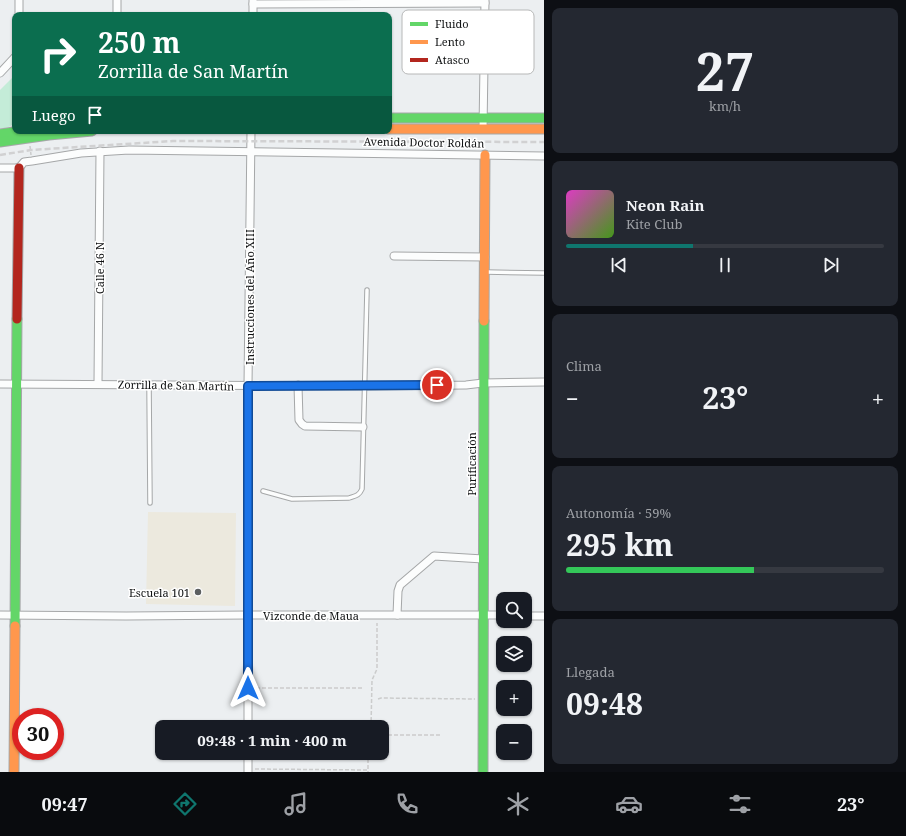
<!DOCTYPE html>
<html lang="es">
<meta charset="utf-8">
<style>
:root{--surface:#171b24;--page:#242831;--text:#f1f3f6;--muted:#9ea1a6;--line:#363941;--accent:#0f766e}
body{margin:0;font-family:"Noto Serif",serif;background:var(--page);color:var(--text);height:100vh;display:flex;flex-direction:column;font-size:15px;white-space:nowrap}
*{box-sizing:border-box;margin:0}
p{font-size:13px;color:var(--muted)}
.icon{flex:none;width:22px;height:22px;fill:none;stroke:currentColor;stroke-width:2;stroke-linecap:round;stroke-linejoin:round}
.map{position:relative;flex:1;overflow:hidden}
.side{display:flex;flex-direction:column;gap:8px;padding:8px;background:#0d0f14;width:362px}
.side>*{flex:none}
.top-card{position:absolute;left:12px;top:12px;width:380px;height:122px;border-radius:8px;box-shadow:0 1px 3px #0004;background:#0b6e4f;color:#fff;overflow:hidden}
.controls{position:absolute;left:496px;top:592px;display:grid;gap:8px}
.controls a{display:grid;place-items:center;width:36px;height:36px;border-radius:8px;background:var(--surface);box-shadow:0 1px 3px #0004;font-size:20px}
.speed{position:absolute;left:12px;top:708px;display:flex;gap:8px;font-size:20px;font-weight:700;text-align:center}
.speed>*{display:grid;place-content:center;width:52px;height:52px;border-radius:50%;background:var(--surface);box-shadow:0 1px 3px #0004;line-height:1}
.speed .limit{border:6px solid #d22;background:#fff;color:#111}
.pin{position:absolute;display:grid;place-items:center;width:34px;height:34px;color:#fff;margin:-17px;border:2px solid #fff;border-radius:50%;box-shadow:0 1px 4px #0007}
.me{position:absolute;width:44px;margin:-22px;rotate:0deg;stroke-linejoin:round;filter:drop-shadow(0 0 3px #0008)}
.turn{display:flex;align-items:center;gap:14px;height:84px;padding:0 20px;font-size:18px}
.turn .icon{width:52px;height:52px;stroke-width:2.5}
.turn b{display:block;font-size:28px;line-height:34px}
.then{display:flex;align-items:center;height:38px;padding:0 20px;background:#0003;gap:8px;font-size:15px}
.big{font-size:30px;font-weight:700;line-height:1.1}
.side .tile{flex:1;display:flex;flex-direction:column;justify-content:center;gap:6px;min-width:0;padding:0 14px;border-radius:8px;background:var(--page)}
.side .dial{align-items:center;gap:0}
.dial b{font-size:52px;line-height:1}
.song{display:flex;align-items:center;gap:12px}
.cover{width:48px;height:48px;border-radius:6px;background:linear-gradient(135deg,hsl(310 70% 55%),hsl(100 70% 35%))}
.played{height:4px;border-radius:2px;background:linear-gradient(90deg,var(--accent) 40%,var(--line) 40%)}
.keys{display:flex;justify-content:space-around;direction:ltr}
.heat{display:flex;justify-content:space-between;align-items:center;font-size:22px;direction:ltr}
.charge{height:6px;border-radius:3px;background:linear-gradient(90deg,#34c759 59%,var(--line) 0)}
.trip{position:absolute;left:155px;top:720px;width:234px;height:40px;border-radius:8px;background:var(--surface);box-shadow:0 1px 3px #0004;font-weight:700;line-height:40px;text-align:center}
.tab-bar{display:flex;height:64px;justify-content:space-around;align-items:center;background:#090b0e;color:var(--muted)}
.tab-bar .icon{width:28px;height:28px}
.tab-bar .selected{color:var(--accent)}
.tab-bar b{font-size:18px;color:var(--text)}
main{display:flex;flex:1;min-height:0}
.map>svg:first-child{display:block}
.education{fill:#ece9de}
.green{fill:#c4ecd8}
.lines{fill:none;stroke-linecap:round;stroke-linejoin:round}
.lane-casing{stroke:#a5a7a8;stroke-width:5.5}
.street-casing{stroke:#a5a7a8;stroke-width:9}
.fast-casing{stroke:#a5a7a8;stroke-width:11}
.slow-casing{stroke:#a5a7a8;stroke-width:11}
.jam-casing{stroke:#a5a7a8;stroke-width:11}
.path{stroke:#cbcccc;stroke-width:1.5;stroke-dasharray:4 2;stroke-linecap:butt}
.lane{stroke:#fcfdfd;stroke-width:3.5}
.street{stroke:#fcfdfd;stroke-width:7}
.fast{stroke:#63d668;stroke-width:9}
.slow{stroke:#ff974d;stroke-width:9}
.jam{stroke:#b3261e;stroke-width:9}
.rail{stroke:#d1d1d2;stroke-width:2.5;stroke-dasharray:6 3;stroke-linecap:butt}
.route-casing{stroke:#114b97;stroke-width:10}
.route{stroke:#1a73e8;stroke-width:7}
.poi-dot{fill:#5c5f60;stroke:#fff;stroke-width:1.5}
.labels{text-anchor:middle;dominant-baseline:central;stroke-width:3;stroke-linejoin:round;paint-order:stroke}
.street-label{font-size:11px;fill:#0f1112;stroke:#fff}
.poi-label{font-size:11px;fill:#0f1112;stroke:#fff;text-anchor:end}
.key{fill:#fff;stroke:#b7b8b8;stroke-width:1}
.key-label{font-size:11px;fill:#0f1112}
</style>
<main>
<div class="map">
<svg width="544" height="772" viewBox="0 0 544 772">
<rect width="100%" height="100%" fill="#eceff1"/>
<path class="education" d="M148,512L236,513L235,606L146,604Z"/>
<path class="green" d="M14,76L15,123L9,127L0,129V90Z"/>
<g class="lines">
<g class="lane-casing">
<g id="lane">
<path d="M486,272L544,273"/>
<path d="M149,385L150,503"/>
<path d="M263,491L292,499L349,498C355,496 359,496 362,489L367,290"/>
</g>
</g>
<g class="street-casing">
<g id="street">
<path d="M253,4L485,3"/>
<path d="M19,15V0"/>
<path d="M117,15V0"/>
<path d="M253,15V1"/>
<path d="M0,73L15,57"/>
<path d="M483,129L485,0"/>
<path d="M0,168H19L24,162L32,161L81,153L129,150L544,156"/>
<path d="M394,256L485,257"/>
<path d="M0,384L365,386L466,385L483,383L544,382"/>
<path d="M98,384L100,151"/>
<path d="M298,385L299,420L302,424L305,426L363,427"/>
<path d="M0,615L126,616L248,615H503"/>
<path d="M397,615L398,591L400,585L434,556L483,559"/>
<path d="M525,616H544"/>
<path d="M248,727V386L251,131"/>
<path d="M248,772V753"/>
</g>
</g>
<g class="fast-casing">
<g id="fast">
<path d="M389,118H544"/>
<path d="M0,134L20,131"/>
<path d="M0,142L49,135L92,131"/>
<path d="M15,626L17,319"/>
<path d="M483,772L484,321"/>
</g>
</g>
<g class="slow-casing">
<g id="slow">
<path d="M389,129H544"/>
<path d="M484,321L485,155"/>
<path d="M14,772L15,626"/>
</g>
</g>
<g class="jam-casing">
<path id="jam" d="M17,319L19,168"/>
</g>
<g class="path">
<path d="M30,146L31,155"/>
<path d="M256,688H362"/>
<path d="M378,699L381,698L475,699"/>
<path d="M371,727L372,680L377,669V623"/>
<path d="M382,735H441"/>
<path d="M368,753V772"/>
<path d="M255,769L369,770"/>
</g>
<use href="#lane" class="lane"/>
<use href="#street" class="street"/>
<use href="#fast" class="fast"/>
<use href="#slow" class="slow"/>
<use href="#jam" class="jam"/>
<path class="rail" d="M0,155L31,150L173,141L544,142"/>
</g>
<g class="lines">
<g class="route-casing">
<path id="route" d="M248,688V386L437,385"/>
</g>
<use href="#route" class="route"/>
</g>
<circle class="poi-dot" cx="198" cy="592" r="4"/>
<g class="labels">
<g class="street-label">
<text transform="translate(424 142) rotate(1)">Avenida Doctor Roldán</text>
<text transform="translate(99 268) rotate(-90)">Calle 46 N</text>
<text transform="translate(249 297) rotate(-90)">Instrucciones del Año XIII</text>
<text transform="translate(176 385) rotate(1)">Zorrilla de San Martín</text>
<text transform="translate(471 464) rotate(-90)">Purificación</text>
<text x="311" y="615">Vizconde de Maua</text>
</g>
<g class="poi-label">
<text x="190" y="592">Escuela 101</text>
</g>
</g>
<rect x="402" y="10" width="132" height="64" rx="6" class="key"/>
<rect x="410" y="22" width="18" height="4" fill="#63d668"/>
<rect x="410" y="40" width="18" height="4" fill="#ff974d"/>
<rect x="410" y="58" width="18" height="4" fill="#b3261e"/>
<g class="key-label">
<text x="435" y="28">Fluido</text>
<text x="435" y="46">Lento</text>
<text x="435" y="64">Atasco</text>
</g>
</svg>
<div class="controls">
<a><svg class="icon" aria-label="search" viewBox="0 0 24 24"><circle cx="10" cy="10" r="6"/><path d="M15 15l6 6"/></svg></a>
<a><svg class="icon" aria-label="layers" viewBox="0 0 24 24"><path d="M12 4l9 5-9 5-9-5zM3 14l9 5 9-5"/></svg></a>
<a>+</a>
<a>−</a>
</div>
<div class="speed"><div class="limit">30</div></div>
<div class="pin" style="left:437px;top:385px;background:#d93025"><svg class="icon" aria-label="arrive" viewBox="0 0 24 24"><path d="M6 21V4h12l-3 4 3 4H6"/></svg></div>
<svg class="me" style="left:248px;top:688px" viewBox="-20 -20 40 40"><path d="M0-17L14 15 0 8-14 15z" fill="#1a73e8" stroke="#fff" stroke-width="4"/></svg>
<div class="trip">09:48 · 1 min · 400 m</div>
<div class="top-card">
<div class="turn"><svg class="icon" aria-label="right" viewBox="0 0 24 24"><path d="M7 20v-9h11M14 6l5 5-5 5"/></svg><div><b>250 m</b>Zorrilla de San Martín</div></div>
<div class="then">Luego<svg class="icon" aria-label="arrive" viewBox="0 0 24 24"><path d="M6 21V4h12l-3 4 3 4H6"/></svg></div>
</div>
</div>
<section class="side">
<div class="tile dial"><b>27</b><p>km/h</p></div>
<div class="tile">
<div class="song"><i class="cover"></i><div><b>Neon Rain</b><p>Kite Club</p></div></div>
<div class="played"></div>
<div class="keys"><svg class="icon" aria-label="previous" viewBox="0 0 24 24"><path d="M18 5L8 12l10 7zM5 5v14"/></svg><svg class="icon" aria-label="pause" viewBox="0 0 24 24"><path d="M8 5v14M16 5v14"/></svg><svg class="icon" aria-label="next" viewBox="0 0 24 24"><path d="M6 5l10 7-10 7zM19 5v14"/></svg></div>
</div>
<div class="tile"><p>Clima</p>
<div class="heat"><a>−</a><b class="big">23°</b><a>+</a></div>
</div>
<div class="tile"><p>Autonomía · 59%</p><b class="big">295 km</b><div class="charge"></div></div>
<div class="tile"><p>Llegada</p><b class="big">09:48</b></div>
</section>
</main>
<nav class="tab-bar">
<b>09:47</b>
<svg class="icon selected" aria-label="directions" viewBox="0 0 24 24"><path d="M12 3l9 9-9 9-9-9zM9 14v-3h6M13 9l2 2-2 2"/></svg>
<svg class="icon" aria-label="music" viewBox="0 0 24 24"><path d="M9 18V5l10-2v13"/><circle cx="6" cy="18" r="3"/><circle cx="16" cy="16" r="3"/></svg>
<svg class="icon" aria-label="phone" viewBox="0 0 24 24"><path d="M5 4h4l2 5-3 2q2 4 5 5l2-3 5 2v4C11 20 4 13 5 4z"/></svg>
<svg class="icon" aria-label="climate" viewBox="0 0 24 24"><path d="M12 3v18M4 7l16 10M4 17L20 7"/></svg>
<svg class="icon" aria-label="car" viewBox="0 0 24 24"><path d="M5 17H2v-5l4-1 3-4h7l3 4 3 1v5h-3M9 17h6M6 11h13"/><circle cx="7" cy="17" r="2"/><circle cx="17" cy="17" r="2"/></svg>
<svg class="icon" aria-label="filters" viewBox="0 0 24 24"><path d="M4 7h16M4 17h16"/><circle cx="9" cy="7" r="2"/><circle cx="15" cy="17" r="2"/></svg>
<b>23°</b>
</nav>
